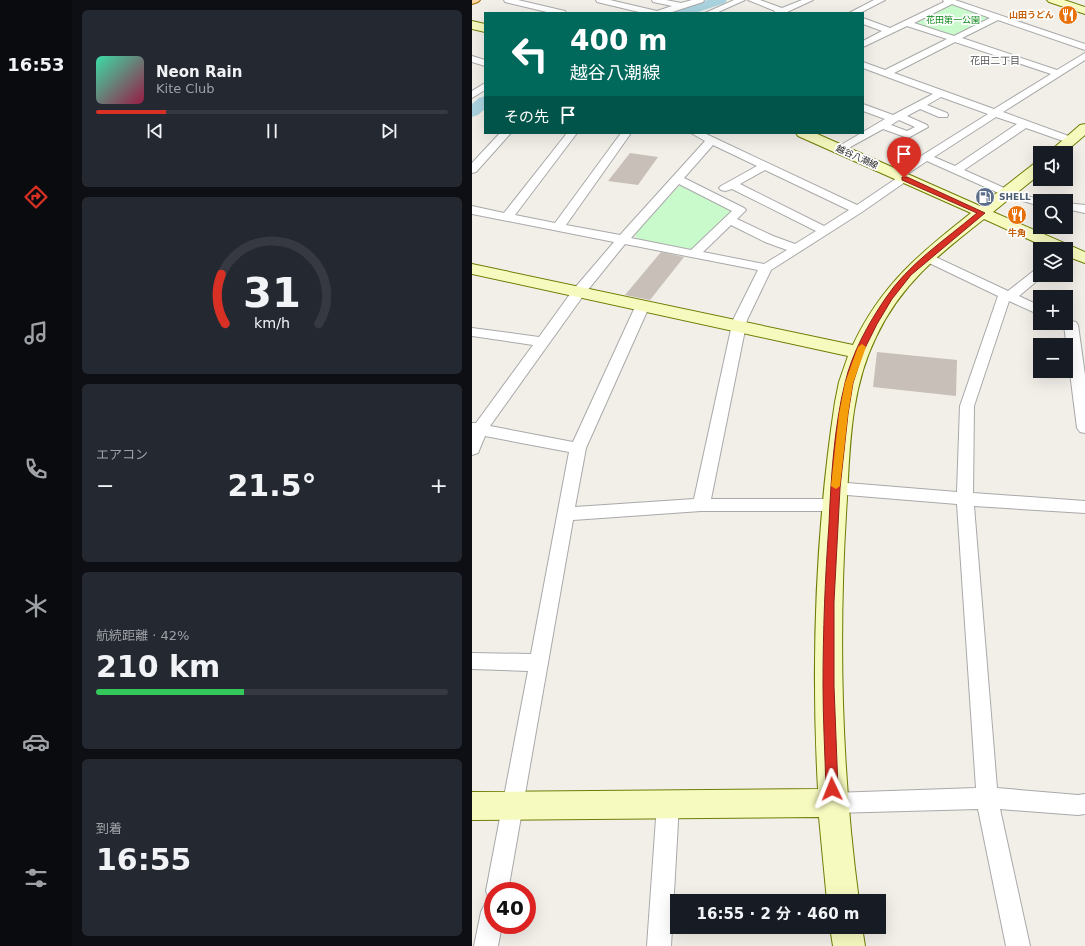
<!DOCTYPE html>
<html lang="ja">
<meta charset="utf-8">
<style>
:root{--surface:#171b24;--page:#242831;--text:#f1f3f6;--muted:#9ea1a6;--line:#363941;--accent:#d93025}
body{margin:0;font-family:"DejaVu Sans","Noto Sans JP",sans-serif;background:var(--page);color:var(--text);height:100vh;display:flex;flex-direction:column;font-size:15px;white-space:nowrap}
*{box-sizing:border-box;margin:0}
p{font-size:13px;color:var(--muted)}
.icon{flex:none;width:22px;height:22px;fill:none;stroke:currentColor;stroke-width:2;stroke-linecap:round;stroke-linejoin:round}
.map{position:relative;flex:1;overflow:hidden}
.details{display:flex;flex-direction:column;gap:10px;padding:10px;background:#0d0f14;width:400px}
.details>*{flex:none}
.guide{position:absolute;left:12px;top:12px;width:380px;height:122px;border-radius:0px;box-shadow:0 4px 16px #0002;background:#00695c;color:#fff;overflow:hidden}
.tools{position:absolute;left:561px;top:146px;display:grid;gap:8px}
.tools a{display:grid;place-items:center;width:40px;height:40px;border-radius:0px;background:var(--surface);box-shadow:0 4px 16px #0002;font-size:20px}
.speed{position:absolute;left:12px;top:882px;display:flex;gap:8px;font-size:20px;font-weight:700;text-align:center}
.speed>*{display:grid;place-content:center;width:52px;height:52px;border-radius:50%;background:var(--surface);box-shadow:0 4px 16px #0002;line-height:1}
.speed .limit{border:6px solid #d22;background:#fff;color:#111}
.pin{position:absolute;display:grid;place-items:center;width:34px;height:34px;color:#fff;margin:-41px -17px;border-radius:50% 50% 50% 0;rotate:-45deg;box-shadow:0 0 4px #0007}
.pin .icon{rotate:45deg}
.me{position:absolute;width:44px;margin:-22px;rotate:358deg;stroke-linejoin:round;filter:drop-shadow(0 0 3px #0008)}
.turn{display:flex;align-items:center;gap:14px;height:84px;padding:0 20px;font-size:18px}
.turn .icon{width:52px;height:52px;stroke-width:2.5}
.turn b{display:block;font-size:28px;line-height:34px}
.then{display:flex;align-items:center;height:38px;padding:0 20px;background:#0003;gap:8px;font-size:15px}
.big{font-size:30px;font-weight:700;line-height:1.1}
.details .tile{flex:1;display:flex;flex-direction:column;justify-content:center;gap:6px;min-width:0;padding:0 14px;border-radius:6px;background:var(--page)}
.details .dial{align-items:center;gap:0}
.dial svg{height:104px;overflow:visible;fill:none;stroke:var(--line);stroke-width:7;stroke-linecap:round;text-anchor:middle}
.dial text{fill:var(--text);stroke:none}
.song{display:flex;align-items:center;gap:12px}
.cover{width:48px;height:48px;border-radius:6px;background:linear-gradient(135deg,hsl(160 70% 55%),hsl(340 70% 35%))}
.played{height:4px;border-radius:2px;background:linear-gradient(90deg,var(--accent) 20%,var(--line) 20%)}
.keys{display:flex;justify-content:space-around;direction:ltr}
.heat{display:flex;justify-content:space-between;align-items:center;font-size:22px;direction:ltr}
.charge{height:6px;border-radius:3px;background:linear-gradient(90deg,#34c759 42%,var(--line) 0)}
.trip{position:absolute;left:198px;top:894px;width:216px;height:40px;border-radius:0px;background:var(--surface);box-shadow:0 4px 16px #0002;font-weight:700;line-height:40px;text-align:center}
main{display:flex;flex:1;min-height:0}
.menu{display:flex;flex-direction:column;width:72px;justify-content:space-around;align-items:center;background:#090b0e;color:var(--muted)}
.menu .icon{width:28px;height:28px}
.menu .selected{color:var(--accent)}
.menu b{font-size:18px;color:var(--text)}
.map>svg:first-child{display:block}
.park{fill:#c8facc}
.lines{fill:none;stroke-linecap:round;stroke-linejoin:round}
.river{fill:#aad3df;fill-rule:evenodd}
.building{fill:#c7bfb8}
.street-casing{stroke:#a9a9a9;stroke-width:2}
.secondary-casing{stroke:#707d05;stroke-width:2}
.primary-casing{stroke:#a06b00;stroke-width:2}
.street{fill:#fff;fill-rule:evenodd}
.secondary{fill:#f7fabf;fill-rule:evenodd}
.primary{fill:#fcd6a4;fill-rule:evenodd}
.route{fill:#d93025;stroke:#8d1f18}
.slow{fill:#f59e0b}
.labels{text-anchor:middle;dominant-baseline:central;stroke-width:3.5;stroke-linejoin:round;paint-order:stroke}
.far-food-label{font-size:9px;font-weight:bold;fill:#c56008;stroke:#fff;text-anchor:end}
.far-park-label{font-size:9px;fill:#0c8416;stroke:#fff}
.far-street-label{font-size:9px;fill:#222;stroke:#fff}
.far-service-label{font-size:9px;font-weight:bold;fill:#4e5e75;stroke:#fff;text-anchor:start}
.far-neighbourhood-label{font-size:10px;fill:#555;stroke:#fff}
</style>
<main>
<nav class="menu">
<b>16:53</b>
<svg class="icon selected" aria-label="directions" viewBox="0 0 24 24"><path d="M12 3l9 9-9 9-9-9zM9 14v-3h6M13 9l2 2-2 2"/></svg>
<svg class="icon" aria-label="music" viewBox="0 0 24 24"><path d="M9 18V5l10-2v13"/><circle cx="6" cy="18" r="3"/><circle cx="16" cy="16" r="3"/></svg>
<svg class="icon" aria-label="phone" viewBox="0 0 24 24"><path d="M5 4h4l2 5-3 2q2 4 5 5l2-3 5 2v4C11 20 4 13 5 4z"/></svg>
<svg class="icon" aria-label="climate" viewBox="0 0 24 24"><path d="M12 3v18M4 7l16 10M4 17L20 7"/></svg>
<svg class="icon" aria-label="car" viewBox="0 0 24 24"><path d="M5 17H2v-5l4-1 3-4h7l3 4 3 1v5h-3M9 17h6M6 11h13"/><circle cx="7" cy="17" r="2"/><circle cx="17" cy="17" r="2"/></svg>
<svg class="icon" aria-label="filters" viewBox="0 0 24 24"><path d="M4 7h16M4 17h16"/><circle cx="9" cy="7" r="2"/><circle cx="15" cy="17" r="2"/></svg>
</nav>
<section class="details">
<div class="tile">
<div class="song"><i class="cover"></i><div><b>Neon Rain</b><p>Kite Club</p></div></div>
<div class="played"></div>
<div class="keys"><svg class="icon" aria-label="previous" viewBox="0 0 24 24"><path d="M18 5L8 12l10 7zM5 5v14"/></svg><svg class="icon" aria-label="pause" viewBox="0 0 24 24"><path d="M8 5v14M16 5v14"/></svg><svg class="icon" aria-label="next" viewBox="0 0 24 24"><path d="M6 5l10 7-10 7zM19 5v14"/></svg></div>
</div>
<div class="tile dial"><svg viewBox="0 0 100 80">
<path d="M14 69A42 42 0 1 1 86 69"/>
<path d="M14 69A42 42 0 0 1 11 31" stroke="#d93025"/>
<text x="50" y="56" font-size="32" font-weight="700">31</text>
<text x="50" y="72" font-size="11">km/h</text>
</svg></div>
<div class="tile"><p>エアコン</p>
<div class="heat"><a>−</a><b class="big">21.5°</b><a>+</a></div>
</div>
<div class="tile"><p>航続距離 · 42%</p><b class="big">210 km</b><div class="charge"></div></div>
<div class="tile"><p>到着</p><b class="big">16:55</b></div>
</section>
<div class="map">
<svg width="613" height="946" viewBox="0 0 613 946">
<rect width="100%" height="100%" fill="#f2efe9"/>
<g class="park">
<path d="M478,5H483L518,16V18L485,35H479L444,23V21Z"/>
<path d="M211,185L259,209L260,211L222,248L219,249L166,239L163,236L165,231L206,187Z"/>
</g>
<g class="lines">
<g class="river">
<path d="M235,0H255L253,3L223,13H203L205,10Z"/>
<path d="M13,96V109L6,115L0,117V104L7,98Z"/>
</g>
</g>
<g class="building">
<path d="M158,153L186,157L166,185L136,181Z"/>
<path d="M189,252L212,257L178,300L153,295Z"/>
<path d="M405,352L485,360L484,396L401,387Z"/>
</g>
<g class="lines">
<g class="street-casing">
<g id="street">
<path d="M32,0H46L93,11L94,13H79L33,2Z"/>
<path d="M124,0H138L185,11L200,6L181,2L180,0H194L209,3L220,0H232L231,2L197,13H171L125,2Z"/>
<path d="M262,0H273L244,13H233Z"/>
<path d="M276,0H288L310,8L330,0H341L313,13H302L303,11Z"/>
<path d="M402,0H413L388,13H377Z"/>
<path d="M471,0H483L613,44V50L526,20L490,38L585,70L613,53V60L531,112L602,138L603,140L598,143L594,142L554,128L492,170L539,191L572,201H568V206L531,195L455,161L434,175L438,178L436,180L390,212L299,270L275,320L239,499H363L369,501L371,505L369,509L363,511H229L101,520L36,891H21V925H30L26,946H2L9,912L13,904L21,901L17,899L14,891L56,671L0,669V653L59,654L97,452L13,436L6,453L0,455V423H4L61,345L0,336V328L67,337L101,290L142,242L0,214V206L32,213L95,133H105L43,215L83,223L149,133H159L94,225L148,235L233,141L219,133H232L385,205L425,178L420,175L422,173L516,114L469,97L455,105L475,113L476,115L475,117H467L448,109L435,116L455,125L456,127L436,138L411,129L371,151L367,152L362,149L413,119L391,111V104L421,115L461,94L391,68V62L413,70L475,39L435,26L391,47V41L410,31L391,24V18L418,28L472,2ZM480,4L518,18L482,36L442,23ZM483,42L579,74L522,109L422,73ZM524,117L545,124L483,166L462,157ZM427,120L443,127L435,131L419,125ZM241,145L285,166L249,186L247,188L249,190L253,191L260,189L344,231L323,244L301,236L265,219L274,210L272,208L212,178ZM293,170L377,210L352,226L268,184ZM207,184L260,211L219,250L159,238ZM259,225L293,242L315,250L292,264L231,252ZM153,244L286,270L261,320L222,499L103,507L114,448L177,307L175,304H165L163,307L101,442L18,426L111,296Z"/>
<path d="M0,56L13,60V66L0,62Z"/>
<path d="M13,83V90L0,98V91Z"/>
<path d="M28,133H39L4,172L0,173V163Z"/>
<path d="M594,203L613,205V213L594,209Z"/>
<path d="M455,253L536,291L564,269L568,268V275H572L547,296L568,306V315L537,301L502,406L501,493L613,501V513L502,506L525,788L606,795L613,794V814L606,815L528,809L558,946H534L506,809L361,813L353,810L350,803L353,796L361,793L504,788L485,504L363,494L357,492L355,488L357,484L363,482L485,492L488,406L526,296L451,260L449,257L451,254Z"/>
<path d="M599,321L604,322L606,325L613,375V433L608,432L605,428L592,325L594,322Z"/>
<path d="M196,794L204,797L207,804L199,946H175L185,804L188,797Z"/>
</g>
</g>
<g class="secondary-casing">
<g id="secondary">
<path d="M575,0H592L613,7V14L577,2Z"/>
<path d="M0,21L13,24V32L0,29Z"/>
<path d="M613,124V135L592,153H576L608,125Z"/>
<path d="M324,133H343L508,206L563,163L568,161V174L521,212L613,252V263L594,256V249H578L512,219C466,255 429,284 404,337C379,388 378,443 375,498C366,633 369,767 387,901H355L347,817L0,820V792L346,789C339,662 344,527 363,402L367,382L376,356L0,274V264L381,345C409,285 448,253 499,213L326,136Z"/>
<path d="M358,927H390L393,946H361Z"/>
</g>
</g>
<g class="primary-casing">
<path id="primary" d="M0,0H8L6,2L0,4Z"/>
</g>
<use href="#street" class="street"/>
<use href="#secondary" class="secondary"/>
<use href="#primary" class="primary"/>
</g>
<path class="route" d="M430,177H435L513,213L439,275L420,299L405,324L391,352L381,383L376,414L368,488L362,602V686L366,789L364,793L360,794L356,793L354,789C353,754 351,719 351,685C351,631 353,578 357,524C359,479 362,427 373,383C380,353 396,324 413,299C436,264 473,240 505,213L430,180Z"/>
<path class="slow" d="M390,344L394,347L381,383L376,414L368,486L364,489L359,486L367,414L373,383L386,347Z"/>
<defs>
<g id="restaurant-disc" transform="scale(1)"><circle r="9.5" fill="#e8710a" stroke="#fff"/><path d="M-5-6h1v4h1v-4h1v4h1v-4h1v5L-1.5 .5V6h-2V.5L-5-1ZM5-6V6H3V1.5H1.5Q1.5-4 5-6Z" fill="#fff"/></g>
<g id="fuel-disc" transform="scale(1)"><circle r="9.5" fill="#5c6f8a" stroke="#fff"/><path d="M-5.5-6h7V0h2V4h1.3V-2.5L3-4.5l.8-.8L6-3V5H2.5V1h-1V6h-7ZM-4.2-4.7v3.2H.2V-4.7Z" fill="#fff"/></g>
</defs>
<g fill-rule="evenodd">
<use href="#restaurant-disc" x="596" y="15"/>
<use href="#fuel-disc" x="513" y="197"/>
<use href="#restaurant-disc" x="545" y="215"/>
</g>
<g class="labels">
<g class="far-food-label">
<text x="582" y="15">山田うどん</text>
<text x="545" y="233" text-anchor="middle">牛角</text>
</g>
<g class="far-park-label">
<text x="481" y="20">花田第一公園</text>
</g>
<g class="far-street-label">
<text transform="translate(385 157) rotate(24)">越谷八潮線</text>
</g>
<g class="far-service-label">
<text x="527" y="197">SHELL</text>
</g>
<g class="far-neighbourhood-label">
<text x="523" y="60">花田二丁目</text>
</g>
</g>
</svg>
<div class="tools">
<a><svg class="icon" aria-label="sound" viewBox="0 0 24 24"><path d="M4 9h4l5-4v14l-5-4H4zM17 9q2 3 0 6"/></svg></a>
<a><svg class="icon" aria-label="search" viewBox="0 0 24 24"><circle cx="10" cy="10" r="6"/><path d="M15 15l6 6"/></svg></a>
<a><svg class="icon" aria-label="layers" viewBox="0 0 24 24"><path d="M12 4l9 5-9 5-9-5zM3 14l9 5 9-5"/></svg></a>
<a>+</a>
<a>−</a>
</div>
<div class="speed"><div class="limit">40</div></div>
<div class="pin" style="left:432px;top:178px;background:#d93025"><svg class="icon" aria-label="arrive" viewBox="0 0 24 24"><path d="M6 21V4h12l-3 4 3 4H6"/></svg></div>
<svg class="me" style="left:360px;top:789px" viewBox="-20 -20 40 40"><path d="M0-17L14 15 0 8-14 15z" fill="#d93025" stroke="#fff" stroke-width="4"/></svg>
<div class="trip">16:55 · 2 分 · 460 m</div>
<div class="guide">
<div class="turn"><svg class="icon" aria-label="left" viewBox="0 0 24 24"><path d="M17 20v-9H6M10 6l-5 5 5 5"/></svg><div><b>400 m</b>越谷八潮線</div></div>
<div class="then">その先<svg class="icon" aria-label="arrive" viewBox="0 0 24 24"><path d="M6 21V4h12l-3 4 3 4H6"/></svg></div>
</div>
</div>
</main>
